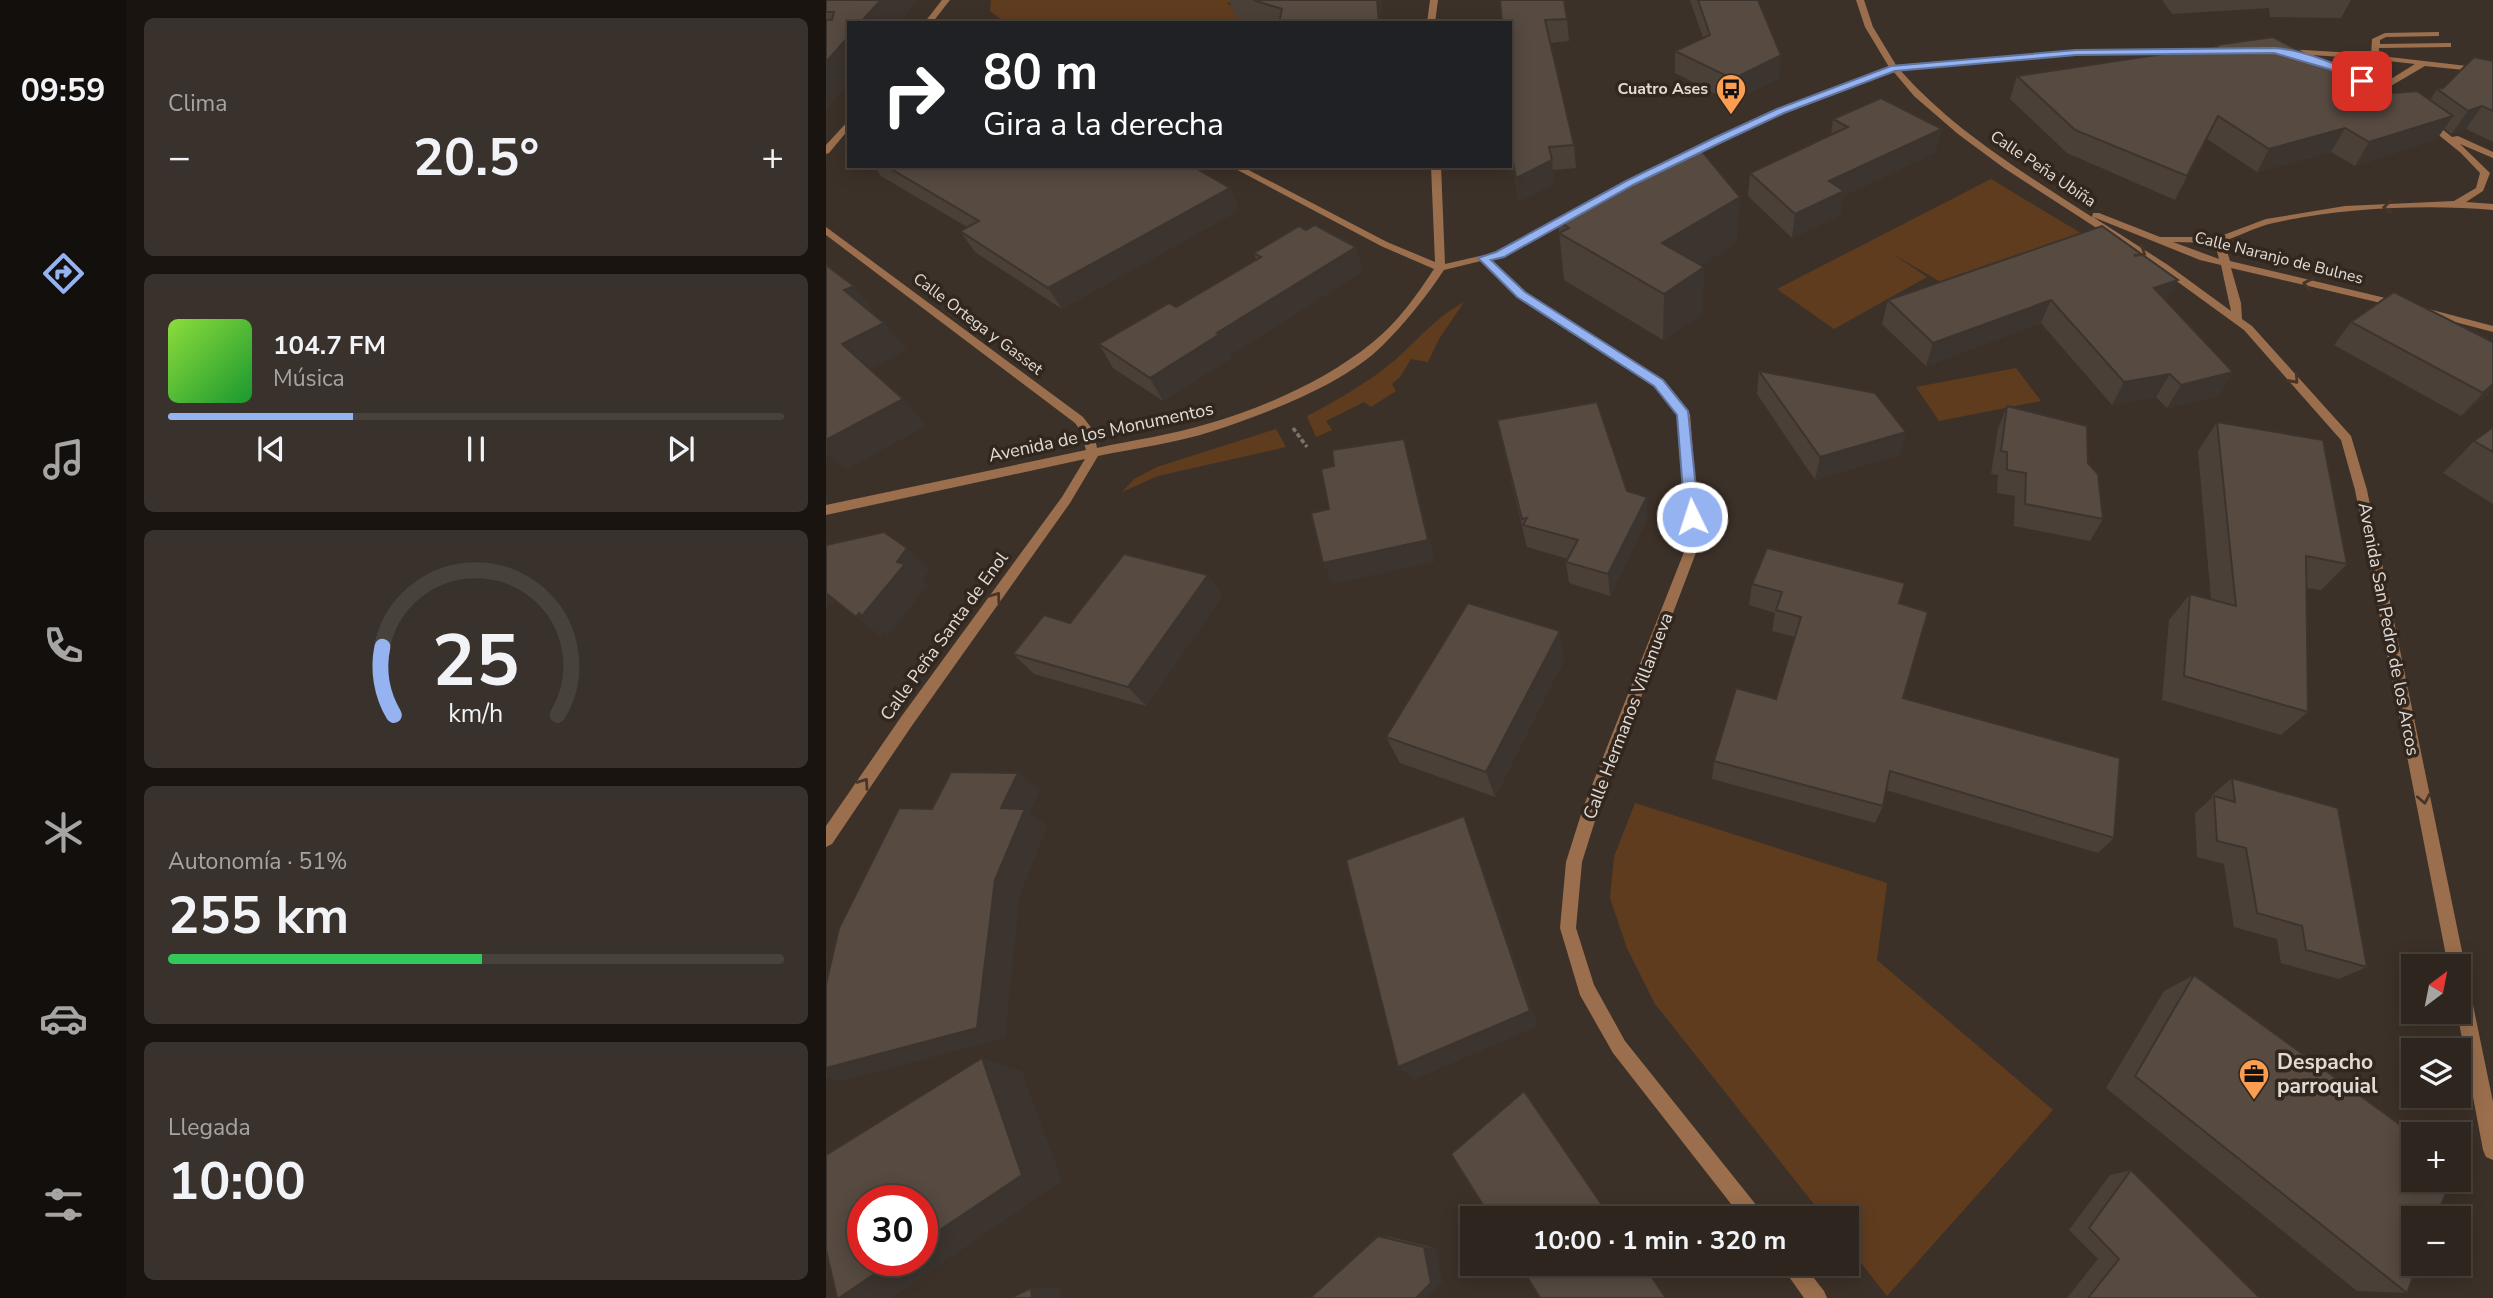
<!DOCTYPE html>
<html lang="es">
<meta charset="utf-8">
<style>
:root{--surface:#2d251e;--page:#39312b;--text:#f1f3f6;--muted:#a7a5a4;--line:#48423c;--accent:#95b2f1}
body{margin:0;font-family:"Nunito Sans",sans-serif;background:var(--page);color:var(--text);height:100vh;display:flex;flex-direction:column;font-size:26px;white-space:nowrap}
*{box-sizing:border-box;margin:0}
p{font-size:23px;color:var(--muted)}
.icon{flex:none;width:38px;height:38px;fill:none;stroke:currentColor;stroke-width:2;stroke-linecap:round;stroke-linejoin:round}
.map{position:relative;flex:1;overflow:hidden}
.details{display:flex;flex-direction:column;gap:18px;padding:18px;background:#191410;width:700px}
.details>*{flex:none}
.guide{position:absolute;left:21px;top:21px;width:665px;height:147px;border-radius:0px;box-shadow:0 4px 18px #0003,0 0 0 2px var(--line);background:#202124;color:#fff;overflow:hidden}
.needle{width:46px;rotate:32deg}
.buttons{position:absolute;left:1575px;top:954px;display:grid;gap:14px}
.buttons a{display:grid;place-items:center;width:70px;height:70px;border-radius:0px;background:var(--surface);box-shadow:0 4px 18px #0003,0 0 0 2px var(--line);font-size:35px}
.speed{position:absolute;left:21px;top:1185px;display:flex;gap:14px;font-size:35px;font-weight:700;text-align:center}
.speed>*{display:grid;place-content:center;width:91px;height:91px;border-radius:50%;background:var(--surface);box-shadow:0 4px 18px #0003,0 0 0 2px var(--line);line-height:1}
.speed .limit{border:10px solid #d22;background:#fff;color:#111}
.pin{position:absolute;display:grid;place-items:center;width:60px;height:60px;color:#fff;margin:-30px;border-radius:14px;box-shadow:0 4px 10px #0006}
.me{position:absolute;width:77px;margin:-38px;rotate:356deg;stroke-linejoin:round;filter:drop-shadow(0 0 5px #0008)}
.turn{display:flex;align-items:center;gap:24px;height:147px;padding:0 21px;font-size:32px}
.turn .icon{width:91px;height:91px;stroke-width:2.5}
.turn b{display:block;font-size:49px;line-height:60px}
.big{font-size:52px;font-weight:700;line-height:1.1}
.details .tile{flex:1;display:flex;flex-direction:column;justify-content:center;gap:10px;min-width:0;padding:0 24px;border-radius:10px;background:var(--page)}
.details .dial{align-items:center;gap:0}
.dial svg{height:182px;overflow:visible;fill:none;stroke:var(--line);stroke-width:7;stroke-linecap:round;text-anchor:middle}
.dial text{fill:var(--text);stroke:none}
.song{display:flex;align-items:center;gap:21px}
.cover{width:84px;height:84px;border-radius:10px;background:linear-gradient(135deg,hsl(90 70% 55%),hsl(130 70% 35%))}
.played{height:7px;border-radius:4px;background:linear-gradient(90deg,var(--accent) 30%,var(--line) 30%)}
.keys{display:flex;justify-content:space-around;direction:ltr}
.heat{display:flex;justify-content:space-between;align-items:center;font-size:38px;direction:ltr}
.charge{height:10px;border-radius:5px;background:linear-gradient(90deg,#34c759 51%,var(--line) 0)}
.trip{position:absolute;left:634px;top:1206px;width:399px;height:70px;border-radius:0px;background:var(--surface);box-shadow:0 4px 18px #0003,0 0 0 2px var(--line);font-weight:700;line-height:70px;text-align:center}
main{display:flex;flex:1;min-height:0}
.tab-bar{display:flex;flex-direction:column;width:126px;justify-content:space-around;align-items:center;background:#120f0c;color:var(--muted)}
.tab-bar .icon{width:49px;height:49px}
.tab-bar .active{color:var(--accent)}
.tab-bar b{font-size:32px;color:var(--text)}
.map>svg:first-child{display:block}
.green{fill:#603c1f}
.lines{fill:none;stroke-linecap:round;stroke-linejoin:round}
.path{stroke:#7c736b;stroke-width:3.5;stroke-dasharray:4.5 2.5;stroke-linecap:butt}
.lane{fill:#9b6f4d;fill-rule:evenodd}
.street{fill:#9b6f4d;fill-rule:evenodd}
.wall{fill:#4a4038}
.shaded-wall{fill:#3c342e}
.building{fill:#564a41;stroke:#3c342e;stroke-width:2}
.oneway{stroke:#473527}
.route{fill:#95b2f1;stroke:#61749d;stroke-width:2}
.labels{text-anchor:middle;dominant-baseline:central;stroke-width:7;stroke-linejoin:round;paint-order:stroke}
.far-poi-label{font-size:16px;font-weight:bold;fill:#e2dbd5;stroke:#32271e;text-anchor:end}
.far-street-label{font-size:16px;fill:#e2dbd5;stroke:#32271e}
.street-label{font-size:18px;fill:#e2dbd5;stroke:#32271e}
.near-poi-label{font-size:21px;font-weight:bold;fill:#e2dbd5;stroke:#32271e;text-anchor:start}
</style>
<main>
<nav class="tab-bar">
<b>09:59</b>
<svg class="icon active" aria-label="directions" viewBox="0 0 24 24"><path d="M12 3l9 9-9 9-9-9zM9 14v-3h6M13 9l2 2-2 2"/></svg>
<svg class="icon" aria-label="music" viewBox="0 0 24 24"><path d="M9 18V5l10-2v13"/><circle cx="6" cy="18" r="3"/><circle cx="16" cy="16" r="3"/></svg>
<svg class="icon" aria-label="phone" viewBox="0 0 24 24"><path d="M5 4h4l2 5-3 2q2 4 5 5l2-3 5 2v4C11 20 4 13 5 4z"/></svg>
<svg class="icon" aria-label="climate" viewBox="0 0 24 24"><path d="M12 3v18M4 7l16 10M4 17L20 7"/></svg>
<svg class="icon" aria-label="car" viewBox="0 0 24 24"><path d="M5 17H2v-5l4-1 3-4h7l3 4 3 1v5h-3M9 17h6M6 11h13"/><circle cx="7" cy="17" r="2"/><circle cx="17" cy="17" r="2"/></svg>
<svg class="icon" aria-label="filters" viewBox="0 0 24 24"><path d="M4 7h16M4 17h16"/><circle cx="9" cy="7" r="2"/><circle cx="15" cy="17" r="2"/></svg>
</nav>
<section class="details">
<div class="tile"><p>Clima</p>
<div class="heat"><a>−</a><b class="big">20.5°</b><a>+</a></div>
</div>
<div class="tile">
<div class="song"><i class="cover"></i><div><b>104.7 FM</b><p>Música</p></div></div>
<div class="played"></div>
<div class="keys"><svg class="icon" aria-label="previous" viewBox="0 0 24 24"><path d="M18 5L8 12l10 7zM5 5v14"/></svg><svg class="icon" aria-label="pause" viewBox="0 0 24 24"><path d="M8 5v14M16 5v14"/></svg><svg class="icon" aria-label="next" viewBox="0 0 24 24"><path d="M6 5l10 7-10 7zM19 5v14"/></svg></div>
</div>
<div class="tile dial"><svg viewBox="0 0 100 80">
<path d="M14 69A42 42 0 1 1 86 69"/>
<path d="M14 69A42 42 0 0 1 9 39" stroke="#95b2f1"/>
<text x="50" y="56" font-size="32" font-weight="700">25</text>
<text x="50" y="72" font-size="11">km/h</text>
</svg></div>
<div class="tile"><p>Autonomía · 51%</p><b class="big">255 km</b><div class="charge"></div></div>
<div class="tile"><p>Llegada</p><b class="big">10:00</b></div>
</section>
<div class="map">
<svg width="1667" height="1298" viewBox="0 0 1667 1298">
<rect width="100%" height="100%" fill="#3c3128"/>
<g class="green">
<path d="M165,0H405L401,4L421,9L436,17L423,23H180L164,11Z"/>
<path d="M1165,179L1268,241L1137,295L1065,253L1101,277L1008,329L951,289Z"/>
<path d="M638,302L613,339L602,362L585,359L574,377L566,384L570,391L545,407L538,402L500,421L506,430L490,437L481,416C512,400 541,383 568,361C593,339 608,319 638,302Z"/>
<path d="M1190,368L1215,401L1113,421L1090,387Z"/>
<path d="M450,429L460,447L332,476L296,492L308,479L331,467Z"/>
<path d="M809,803L1061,883L1051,960L1227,1110L1061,1296L1020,1244V1218H999L829,1004L801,948L784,898L788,857Z"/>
</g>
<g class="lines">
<path class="path" d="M467,428L481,447"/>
<path class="lane" d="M1610,32H1613V36L1560,37L1554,40V44L1622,43H1625V47L1553,48L1552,59L1545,57L1546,39L1559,33Z"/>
<g class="street">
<path d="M116,0H124L106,23H98Z"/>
<path d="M604,0H612L609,23H601Z"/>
<path d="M1030,0H1038L1047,27L1070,65L1250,50L1411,48L1412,50L1408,52L1250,54L1074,70C1128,131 1198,173 1266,217L1267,213H1273L1334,237H1392L1440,219L1519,206L1628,201L1650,188L1654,173L1635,153L1599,124V120H1605L1626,137L1632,136L1667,152V158L1634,144L1664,173L1657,191L1640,202L1667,204V210C1598,204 1511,208 1443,224C1428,228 1413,236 1398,241L1404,261L1572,301L1577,304L1572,307L1405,268L1415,303L1416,319L1426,326L1525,436L1541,490L1667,1102V1160L1660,1157L1657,1150L1631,1012L1633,966H1622L1529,490L1515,440L1418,330L1334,269L1178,168L1132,134L1088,96L1067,71L958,113L837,170L829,168L952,109L1063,67L1039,27ZM1267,217L1374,260L1395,265L1405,311L1342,265ZM1347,242L1389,243L1393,259Z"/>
<path d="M1460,49L1529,53L1667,69V73L1599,66L1563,87L1562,90L1581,105L1577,108L1555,93L1481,60L1488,58L1555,87L1548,79L1545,59L1457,53V49ZM1553,60L1589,64L1560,82L1556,78Z"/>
<path d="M23,120V129L3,153L0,154V145Z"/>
<path d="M404,166H415L561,242L609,262L605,166H615L619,264L671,252L744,212H750V216L678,256L664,259L699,293L836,380L864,414L874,542L773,808L756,862L750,928L768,985L799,1041L935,1211L938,1218H916L787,1053L754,995L734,928L740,862L757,808L862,542L852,415L828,386L691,297L655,261L618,270C600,297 580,322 557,345C517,385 441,413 387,431C351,443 310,448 272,456L244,503L85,727L6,844L0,847V826L75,717L236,497L259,459L0,515V505L260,450L255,431L249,423L0,235V227L257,417L267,430L271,448C307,440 345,435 381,424C437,408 501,380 547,342C571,323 591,295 608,269L555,246Z"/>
<path d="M1595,307L1667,326V332L1591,312V308Z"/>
<path d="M954,1264H977L998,1291L1001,1298H978Z"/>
</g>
</g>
<g class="wall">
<path d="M0,0H91L0,109Z"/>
<path d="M403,0H556V23H428L409,17Z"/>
<path d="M864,0H932L953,78L905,102L849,73V51L877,38Z"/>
<path d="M1336,0H1525L1515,18L1444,17L1443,8L1346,14Z"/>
<path d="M741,19L743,41L724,43L748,145L750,168L727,170L728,184L693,201L684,147V23Z"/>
<path d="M1390,45L1555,94L1604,100L1611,89L1617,88L1667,61V142L1640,129L1625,134L1618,128L1611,139L1529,166L1505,152L1431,172L1381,139L1349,200L1241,153L1184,99L1191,76L1388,51Z"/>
<path d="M1007,119L1110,152L1017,196L1014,215L966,238L922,196L924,173L1005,135Z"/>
<path d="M48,166H366L404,188L413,210L236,309L149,252L134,231L141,227L55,176Z"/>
<path d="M914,197L910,243L875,265L878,267L876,314L837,340L738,280L732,221Z"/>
<path d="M1276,226L1341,301L1407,372L1392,396L1341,408L1330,397L1286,405L1215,323L1100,366L1056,324L1062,300Z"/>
<path d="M428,253L537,271L404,355L405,358L337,401L287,368L273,344L350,307L430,260Z"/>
<path d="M1525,322L1667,390L1635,416L1508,345Z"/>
<path d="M933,371L1080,432L1073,455L989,480L931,394Z"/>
<path d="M1181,406L1262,463L1277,519L1264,541L1188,526L1189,496L1171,493L1172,475L1165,474L1172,429Z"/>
<path d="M671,420L801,491L821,497V519L784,596L743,583L740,562L742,559L701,547L676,443Z"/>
<path d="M1391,422L1521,564L1495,590L1481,588L1482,712L1455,735L1336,700L1343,620L1364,594L1385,599L1372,451Z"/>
<path d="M1667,427V504L1617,473L1648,441Z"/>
<path d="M382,575L396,596L320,706L208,674L187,654Z"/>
<path d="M926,584L1073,603L1077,698L1288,838L1272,853L1060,790L1057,806L1049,823L886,779L888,761L950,699L969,637L946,631L949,613L923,605Z"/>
<path d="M738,660L669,797L574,763L560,737Z"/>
<path d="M1406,778L1541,967L1513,979L1455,963L1451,939L1408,927L1398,864L1371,857L1369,813L1386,798V795Z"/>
<path d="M1368,975L1581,1293L1531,1291L1280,1088L1338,991Z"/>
<path d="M1305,1170L1434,1298H1241L1272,1259L1243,1230L1284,1175Z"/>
<path d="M552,1236L565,1237L609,1248L615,1283Z"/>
</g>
<g class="shaded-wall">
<path d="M55,0H91L72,23H34Z"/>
<path d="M551,0H556V23H553Z"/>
<path d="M23,36V82L0,109V62Z"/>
<path d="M955,55L953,78L905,102L907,79Z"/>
<path d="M1656,106L1640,129L1625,134L1642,111Z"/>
<path d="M1392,116L1381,139L1349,200L1361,176Z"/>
<path d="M1627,116L1611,139L1529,166L1543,142Z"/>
<path d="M1519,128L1505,152L1431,172L1443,149Z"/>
<path d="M1116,129L1110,152L1017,196L1014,215L966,238L969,214L1003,181Z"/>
<path d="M726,160L728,184L693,201L690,178Z"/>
<path d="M404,188L413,210L236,309L222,288Z"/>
<path d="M914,197L910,243L836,290V243Z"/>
<path d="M530,247L537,271L404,355L405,358L337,401L324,378L391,333Z"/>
<path d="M878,267L876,314L837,340L838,294Z"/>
<path d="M1352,280L1339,303L1328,288Z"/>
<path d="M28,286L50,313L41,318L18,290Z"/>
<path d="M1225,300L1215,323L1100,366L1107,343Z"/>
<path d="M58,323L81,350L40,371L16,344Z"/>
<path d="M1407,372L1392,396L1341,408L1355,385Z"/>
<path d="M1344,374L1330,397L1286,405L1298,382Z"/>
<path d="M1667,384V390L1635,416L1657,393Z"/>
<path d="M77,399L100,426L19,470L4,455L0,457V440Z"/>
<path d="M1080,432L1073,455L989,480L994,457Z"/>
<path d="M578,439L585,462L609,562L507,584L497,563Z"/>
<path d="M821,497V519L784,596L782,574Z"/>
<path d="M81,548L104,570L96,580L102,585L61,636L36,616L71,562Z"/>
<path d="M382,575L396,596L320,706L302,687Z"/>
<path d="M0,593L11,602L0,608Z"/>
<path d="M33,613L58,634L55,637L30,617Z"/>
<path d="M734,631L738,660L669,797L660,772Z"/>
<path d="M192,773L214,790L204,813L222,826L194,895L179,1038L16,1081L0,1078V1068L175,808Z"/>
<path d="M638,816L648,840L712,1026L588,1080L572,1067Z"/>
<path d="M156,1058L196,1071L236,1181L66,1298H13L69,1260H96V1242Z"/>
<path d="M598,1247L609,1248L615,1283L600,1298H590Z"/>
<path d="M234,1287L235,1298H206L205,1288Z"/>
</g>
<g class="building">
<path d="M0,0H55L34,23H23V36L0,62V20H6L8,12H0Z"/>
<path d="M427,0H551L553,23H453L456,9Z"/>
<path d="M674,0H738L741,19L719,20L748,145L723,147L726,160L690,178L684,144V23H676Z"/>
<path d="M872,0H932L955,55L907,79L849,51L884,35Z"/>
<path d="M1447,37L1555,94L1591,91L1627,116L1543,142L1519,128L1443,149L1392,116L1361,176L1249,130L1191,76L1350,52L1394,51L1390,45Z"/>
<path d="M1648,57L1667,61V111L1656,106L1642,111L1611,89L1617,88Z"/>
<path d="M1055,98L1116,129L1003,181L1018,191L969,214L924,173L1022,127L1007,119Z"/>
<path d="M875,150L914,197L836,243L878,267L838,294L733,233L743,228L732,221L821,172Z"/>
<path d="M60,166H366L404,188L222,288L134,231L153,221Z"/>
<path d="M489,225L530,247L391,333L394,334L324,378L273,344L343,303L350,307L435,257L428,253L473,226L480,230Z"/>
<path d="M1276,226L1352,280L1328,288L1407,372L1355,385L1344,374L1298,382L1225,300L1107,343L1062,300Z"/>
<path d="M0,265L28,286L18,290L58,323L16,344L77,399L0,440Z"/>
<path d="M1568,292L1667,342V384L1657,393L1525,322Z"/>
<path d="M933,371L1049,393L1080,432L994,457Z"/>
<path d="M771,402L801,491L821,497L782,574L740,562L752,540L697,525L701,518L696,519L671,420Z"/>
<path d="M1181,406L1261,426L1262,463L1272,474L1277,519L1199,504L1200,473L1181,470V452L1175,451Z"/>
<path d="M1391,422L1497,440L1521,564L1480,556L1482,712L1358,676L1364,594L1410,606Z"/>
<path d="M1667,427V452L1648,441Z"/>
<path d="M578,439L602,540L497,563L485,513L503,509L495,469L508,466L506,450Z"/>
<path d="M58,532L81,548L71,562L79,564L36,616L33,613L30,617L0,593V545Z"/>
<path d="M941,548L1079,583L1073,603L1102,612L1077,698L1294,758L1288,838L1064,771L1057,806L888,761L910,688L950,699L975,617L950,610L956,592L926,584Z"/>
<path d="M298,554L382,575L302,687L187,654L218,615L244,623Z"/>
<path d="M642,603L734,631L660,772L560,737Z"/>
<path d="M125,772L192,773L175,808L199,809L169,880L151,1028L0,1068V984L13,928L73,808L106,809Z"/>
<path d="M1406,778L1512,808L1541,967L1480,950L1476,926L1431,913L1420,848L1391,841L1388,796L1409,802Z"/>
<path d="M638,816L704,1011L572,1067L520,860Z"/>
<path d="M1368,975L1587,1134V1180H1625L1610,1218H1587V1264H1592L1581,1293L1309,1076Z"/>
<path d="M156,1058L196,1175L96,1242V1200H37V1260H69L13,1298H11L0,1250V1155Z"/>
<path d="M698,1091L785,1218H665L625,1154Z"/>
<path d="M1305,1170L1434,1298H1262L1293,1259L1263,1228Z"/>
<path d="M552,1236L598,1247L605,1283L590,1298H484Z"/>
<path d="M693,1264H817L840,1298H714Z"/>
<path d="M205,1288L206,1298H185Z"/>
</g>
<defs><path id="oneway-chevron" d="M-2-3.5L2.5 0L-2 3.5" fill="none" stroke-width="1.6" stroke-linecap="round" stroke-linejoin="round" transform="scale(1.75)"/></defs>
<g class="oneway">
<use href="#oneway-chevron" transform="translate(1562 207) rotate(177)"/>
<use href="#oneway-chevron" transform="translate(1315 252) rotate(33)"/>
<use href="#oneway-chevron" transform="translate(1482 284) rotate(-168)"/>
<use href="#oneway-chevron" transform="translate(1468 379) rotate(48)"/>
<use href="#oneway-chevron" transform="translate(170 597) rotate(-54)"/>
<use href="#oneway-chevron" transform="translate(38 783) rotate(-55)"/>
<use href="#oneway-chevron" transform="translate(1598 799) rotate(79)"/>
</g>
<path class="route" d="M1448,48C1473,49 1521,66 1541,81L1533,83L1503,69L1448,53L1250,55L1069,71L958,113L896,142L807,185L678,257L665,260L699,292L837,380L862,411L873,517L866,522L859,517L851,415L828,386L691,297L652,258L670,252L800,181L888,138L951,109L1065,66L1250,50Z"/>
<defs>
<g id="bus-pin" transform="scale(1.575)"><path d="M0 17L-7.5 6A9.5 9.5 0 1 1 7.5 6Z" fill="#fb9e51" stroke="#32271e"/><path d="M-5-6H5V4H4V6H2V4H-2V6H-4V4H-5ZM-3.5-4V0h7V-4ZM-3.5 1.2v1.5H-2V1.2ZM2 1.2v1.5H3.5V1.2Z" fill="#111"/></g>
<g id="office-pin" transform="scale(1.575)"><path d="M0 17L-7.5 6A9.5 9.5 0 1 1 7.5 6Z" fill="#fb9e51" stroke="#32271e"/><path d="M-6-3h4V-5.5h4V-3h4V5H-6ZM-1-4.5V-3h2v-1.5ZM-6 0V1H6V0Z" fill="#111"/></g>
</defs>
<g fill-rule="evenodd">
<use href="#bus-pin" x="905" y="89"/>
<use href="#office-pin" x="1428" y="1074"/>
</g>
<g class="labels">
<g class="far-poi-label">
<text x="882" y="89">Cuatro Ases</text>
</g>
<g class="far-street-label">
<text transform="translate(1217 169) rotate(34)">Calle Peña Ubiña</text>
<text transform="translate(1453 258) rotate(14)">Calle Naranjo de Bulnes</text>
<text transform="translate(152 324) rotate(37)">Calle Ortega y Gasset</text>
</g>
<g class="street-label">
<text transform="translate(275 432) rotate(-12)">Avenida de los Monumentos</text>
<text transform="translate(1563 629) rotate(79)">Avenida San Pedro de los Arcos</text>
<text transform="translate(118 636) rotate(-54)">Calle Peña Santa de Enol</text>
<text transform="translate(802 716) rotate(-69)">Calle Hermanos Villanueva</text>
</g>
<g class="near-poi-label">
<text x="1451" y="1062">Despacho<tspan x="1451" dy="24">parroquial</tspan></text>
</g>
</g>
</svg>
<div class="buttons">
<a><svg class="needle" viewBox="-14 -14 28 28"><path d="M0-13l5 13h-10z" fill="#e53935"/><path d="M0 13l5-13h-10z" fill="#a7a5a4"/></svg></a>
<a><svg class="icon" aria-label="layers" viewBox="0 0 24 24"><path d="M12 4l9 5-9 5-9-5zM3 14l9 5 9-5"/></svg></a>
<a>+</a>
<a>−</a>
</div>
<div class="speed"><div class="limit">30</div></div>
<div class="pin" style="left:1536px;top:81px;background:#d93025"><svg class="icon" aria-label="arrive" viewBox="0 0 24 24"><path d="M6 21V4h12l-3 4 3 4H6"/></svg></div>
<svg class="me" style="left:866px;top:517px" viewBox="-20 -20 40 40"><circle r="17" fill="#95b2f1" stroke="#fff" stroke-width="3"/><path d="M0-11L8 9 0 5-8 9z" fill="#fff"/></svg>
<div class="trip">10:00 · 1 min · 320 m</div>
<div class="guide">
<div class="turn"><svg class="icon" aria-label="right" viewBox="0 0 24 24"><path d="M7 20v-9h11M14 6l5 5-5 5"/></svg><div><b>80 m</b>Gira a la derecha</div></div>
</div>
</div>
</main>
